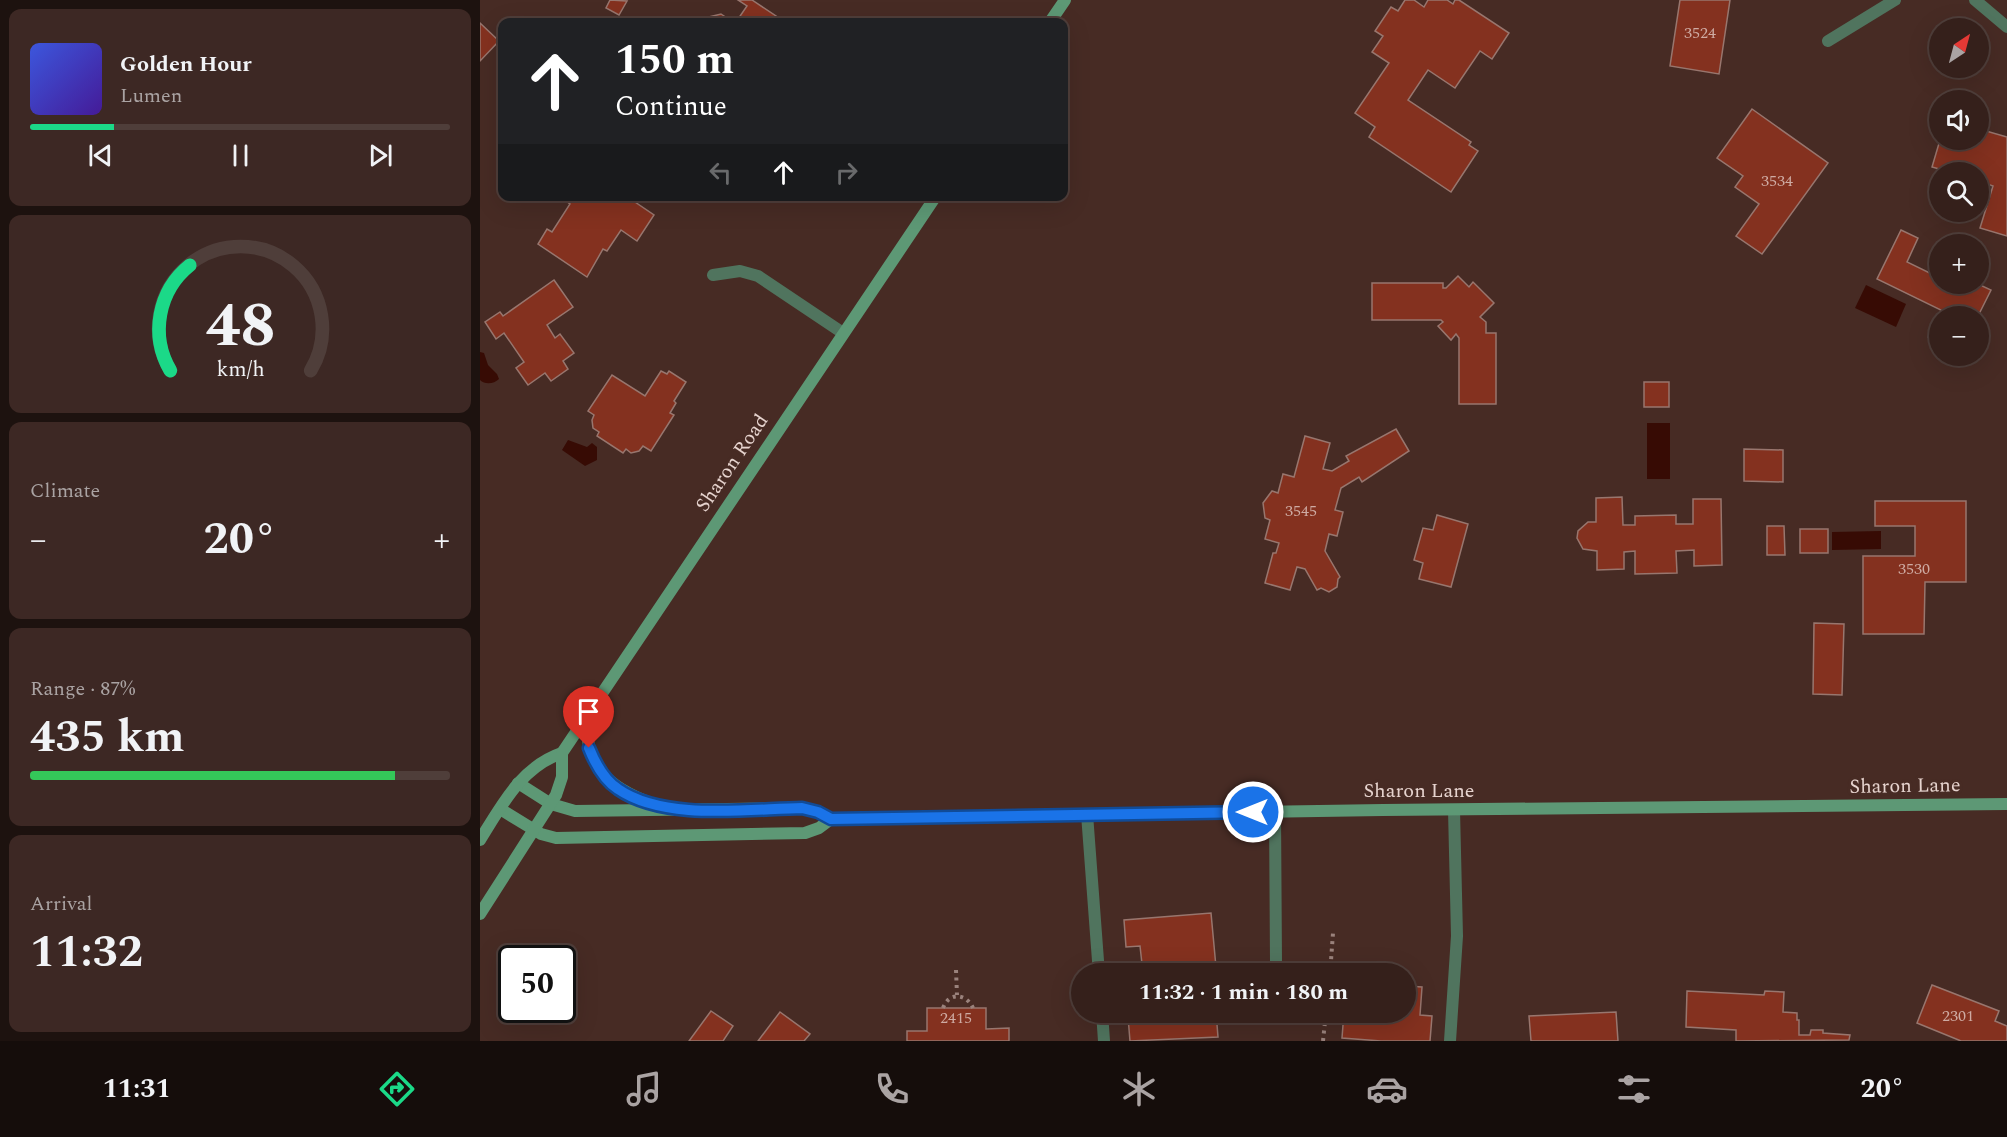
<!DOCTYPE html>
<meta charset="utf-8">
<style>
:root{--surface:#35201b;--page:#3d2824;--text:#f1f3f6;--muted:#aaa3a3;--line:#4f3e3a;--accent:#1bd988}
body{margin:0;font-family:Spectral,serif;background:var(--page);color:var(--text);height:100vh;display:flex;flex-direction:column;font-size:22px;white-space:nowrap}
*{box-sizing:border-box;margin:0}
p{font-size:20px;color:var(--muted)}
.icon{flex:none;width:33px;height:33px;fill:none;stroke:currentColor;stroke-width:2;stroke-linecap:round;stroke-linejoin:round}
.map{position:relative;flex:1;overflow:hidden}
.drawer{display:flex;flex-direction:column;gap:9px;padding:9px;background:#1d120f;width:480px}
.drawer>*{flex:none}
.banner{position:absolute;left:18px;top:18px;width:570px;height:183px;border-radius:12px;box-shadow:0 6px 24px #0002,0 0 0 2px var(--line);background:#202124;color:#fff;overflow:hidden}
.needle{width:39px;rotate:36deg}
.tools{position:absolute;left:1449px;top:18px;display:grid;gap:12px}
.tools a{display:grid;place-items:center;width:60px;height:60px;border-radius:50%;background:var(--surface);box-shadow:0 6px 24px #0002,0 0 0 2px var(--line);font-size:30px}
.speed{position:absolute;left:18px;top:945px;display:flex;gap:12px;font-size:30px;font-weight:700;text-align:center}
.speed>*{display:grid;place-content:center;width:78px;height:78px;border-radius:50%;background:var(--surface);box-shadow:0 6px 24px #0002,0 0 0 2px var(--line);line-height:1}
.speed .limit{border:3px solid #111;border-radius:9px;background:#fff;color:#111}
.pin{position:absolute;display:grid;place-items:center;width:51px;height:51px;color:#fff;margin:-62px -26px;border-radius:50% 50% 50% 0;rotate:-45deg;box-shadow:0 0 6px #0007}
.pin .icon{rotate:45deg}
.me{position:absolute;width:66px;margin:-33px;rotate:270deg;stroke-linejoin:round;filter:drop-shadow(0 0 4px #0008)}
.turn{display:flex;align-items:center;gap:21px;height:126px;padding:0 18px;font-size:27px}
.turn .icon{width:78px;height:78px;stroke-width:2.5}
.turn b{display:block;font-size:42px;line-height:51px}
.lanes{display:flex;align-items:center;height:57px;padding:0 18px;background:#0003;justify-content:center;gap:30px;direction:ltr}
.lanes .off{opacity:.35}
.big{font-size:45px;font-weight:700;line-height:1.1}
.drawer .card{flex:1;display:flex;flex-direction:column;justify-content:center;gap:9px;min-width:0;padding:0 21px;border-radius:12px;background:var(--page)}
.drawer .dial{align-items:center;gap:0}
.dial svg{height:156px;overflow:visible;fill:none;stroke:var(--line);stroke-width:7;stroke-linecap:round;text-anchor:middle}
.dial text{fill:var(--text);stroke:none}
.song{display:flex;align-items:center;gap:18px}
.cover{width:72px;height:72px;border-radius:9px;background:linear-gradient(135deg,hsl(230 70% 55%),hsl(260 70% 35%))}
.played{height:6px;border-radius:3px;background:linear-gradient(90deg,var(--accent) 20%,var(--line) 20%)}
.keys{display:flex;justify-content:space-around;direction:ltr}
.heat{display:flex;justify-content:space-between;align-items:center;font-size:33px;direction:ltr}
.charge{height:9px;border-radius:4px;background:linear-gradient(90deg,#34c759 87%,var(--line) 0)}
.trip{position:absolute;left:591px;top:963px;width:345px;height:60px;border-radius:30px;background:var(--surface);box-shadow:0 6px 24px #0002,0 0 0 2px var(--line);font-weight:700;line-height:60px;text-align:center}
.tabs{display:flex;height:96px;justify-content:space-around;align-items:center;background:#150d0b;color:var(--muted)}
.tabs .icon{width:42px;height:42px}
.tabs .selected{color:var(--accent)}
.tabs b{font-size:27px;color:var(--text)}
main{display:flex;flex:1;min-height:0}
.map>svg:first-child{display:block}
.water{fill:#370b04}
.building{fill:#84311f;stroke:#98766e;stroke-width:1.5}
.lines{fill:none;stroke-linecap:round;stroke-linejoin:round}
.path{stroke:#9a827c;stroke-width:4;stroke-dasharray:3 4.5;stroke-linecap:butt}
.street{stroke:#50745e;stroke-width:12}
.secondary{stroke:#5d9875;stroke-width:12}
.route-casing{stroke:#114b97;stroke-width:15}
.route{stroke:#1a73e8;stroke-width:10}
.labels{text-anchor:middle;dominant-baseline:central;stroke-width:6;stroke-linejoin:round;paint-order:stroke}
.number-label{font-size:16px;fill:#ceaaa2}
.street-label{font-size:20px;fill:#e6d3ce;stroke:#472b24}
</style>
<main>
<section class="drawer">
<div class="card">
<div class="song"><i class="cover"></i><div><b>Golden Hour</b><p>Lumen</p></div></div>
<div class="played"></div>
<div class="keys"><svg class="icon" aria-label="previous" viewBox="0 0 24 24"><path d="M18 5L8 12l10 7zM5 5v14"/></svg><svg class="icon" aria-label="pause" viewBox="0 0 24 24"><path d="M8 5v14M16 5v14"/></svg><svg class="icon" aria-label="next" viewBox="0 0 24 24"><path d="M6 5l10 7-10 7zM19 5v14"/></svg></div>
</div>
<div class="card dial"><svg viewBox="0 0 100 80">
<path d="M14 69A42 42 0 1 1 86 69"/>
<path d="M14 69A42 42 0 0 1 24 15" stroke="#1bd988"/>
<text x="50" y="56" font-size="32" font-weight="700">48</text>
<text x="50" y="72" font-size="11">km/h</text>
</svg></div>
<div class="card"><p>Climate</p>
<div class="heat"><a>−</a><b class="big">20°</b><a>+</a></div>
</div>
<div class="card"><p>Range · 87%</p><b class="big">435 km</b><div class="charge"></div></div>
<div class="card"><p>Arrival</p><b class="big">11:32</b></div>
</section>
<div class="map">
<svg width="1527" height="1041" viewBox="0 0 1527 1041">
<rect width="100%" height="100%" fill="#472b24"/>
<g class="water">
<path d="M1386,285L1426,304L1416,327L1375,308Z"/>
<path d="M0,352L4,353L8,365L17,374L19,379C14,384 5,385 0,380Z"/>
<rect x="1167" y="423" width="23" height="56"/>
<path d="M88,440L107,447L112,443L117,447V460L105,466L82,450Z"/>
<path d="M1401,531V549L1352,550V532Z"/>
</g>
<g class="building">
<path d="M130,0L147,1L139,15L126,8Z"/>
<path d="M258,0H272L305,22H256L267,6Z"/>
<path d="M925,0H934L944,7L948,0H967L973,4L975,0H979L1029,33L1012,59L1000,51L975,88L948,70L928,100L991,142L989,145L998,151L971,192L889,137L895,127L875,113L909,63L892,52L903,36L895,31L911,7L918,11Z"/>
<path d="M1200,0H1250L1239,74L1190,66Z"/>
<path d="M241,14L253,22H226L229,17Z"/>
<path d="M0,23L19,41L0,61Z"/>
<path d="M1272,109L1348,163L1282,254L1256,236L1279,204L1255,187L1263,176L1237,158Z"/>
<path d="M1498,110L1504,111L1499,129L1527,137V236L1500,228L1513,186L1498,181V172H1470L1452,167L1460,140H1498Z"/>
<path d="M89,196H146L174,215L157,241L141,230L127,251L123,249L107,277L58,244L67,229L72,232L90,204L86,201Z"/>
<path d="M1421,230L1438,238L1427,262L1460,278V284H1498L1511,290L1498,316H1460V343L1448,337L1461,310L1397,279Z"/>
<path d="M978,276L989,287L993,282L1014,303L1000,317L1006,322V333H1016V404H979V338L976,334L971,340L958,326L963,322L961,320H892V283H963V288H966Z"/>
<path d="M74,280L93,307L67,325L75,338L80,334L94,353L83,361L88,369L71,381L65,373L48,385L36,368L44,362L24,333L16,339L5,322L20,312L23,316Z"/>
<path d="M181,371L187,374L189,371L206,382L194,401L196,403L190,413L194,415L171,451L163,446L159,451L151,453L146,449L143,453L117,436L119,432L113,428L112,420L114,415L108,411L132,375L165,396Z"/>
<rect x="1164" y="382" width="25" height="25"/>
<path d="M916,429L929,451L882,482L879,477L861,488L855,510L863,512L857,536L849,534L845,551L860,577L858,579L857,587L849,592L841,588L837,590L825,569L817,567L810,590L785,583L793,553H796L799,543L785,539L790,520L785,518L783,503L792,491L798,493L803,474L814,477L825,436L850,443L843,469L852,471L869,461L866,456Z"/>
<path d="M1264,449L1303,450V482L1264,481Z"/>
<path d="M1142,497L1143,525H1155V516L1196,515V524H1213V499H1241L1242,565L1214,566V550L1196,551L1197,573L1155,574V551L1144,552V569L1117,570V551L1103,549L1097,538L1098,531L1108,522H1116V498Z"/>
<path d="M1395,501H1486V582H1445L1444,634H1383V556H1435V526H1395Z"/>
<path d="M957,515L988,524L971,587L939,579L943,563L934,560L943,528L953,530Z"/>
<path d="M1287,526H1304L1305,555H1287Z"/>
<rect x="1320" y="529" width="28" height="24"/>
<path d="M1334,623L1364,624L1362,695L1333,694Z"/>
<path d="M731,913L736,967L663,973L660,946L646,947L644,920Z"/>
<path d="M1452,985L1519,1011L1515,1021L1527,1026V1041H1481L1437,1023Z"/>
<path d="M926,986L942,987L940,1015L952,1016L950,1041H901L862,1038L864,1012H926Z"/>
<path d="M1207,991L1284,995L1285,991L1304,992L1303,1012L1317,1013V1020H1319V1035H1330L1331,1030H1343V1033L1370,1035L1369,1040L1256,1041V1030L1206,1027Z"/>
<path d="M447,1008H506V1029L529,1028V1041H427V1031H447Z"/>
<path d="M231,1011L253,1026L243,1041H209Z"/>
<path d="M300,1012L330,1034L324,1041H278Z"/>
<path d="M662,1012H736L738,1037L650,1041L648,1017L662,1015Z"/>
<path d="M1136,1012L1138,1041H1051L1049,1016Z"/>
</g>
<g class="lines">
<g class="path">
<path d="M476,970L477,995"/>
<path d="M850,974L853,933"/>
<path d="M463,1008C469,992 486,993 493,1008"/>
<path d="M843,1041L846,1012"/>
</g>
<g class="street">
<path d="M1495,0L1527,27"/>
<path d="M1348,41L1415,0"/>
<path d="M233,275L260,271L278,276L363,333"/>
<path d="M795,812L796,963"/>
<path d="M607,814L619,974"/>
<path d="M622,1012L624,1041"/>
<path d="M970,1041L977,936L974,810"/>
</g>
<g class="secondary">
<path d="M570,22L585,0"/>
<path d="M109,715C99,770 138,793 183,807"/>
<path d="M38,783L71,804L95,811L322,808L338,812L351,819L903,810L1527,804"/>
<path d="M20,809L61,834L76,838L325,833L339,828L351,819"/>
<path d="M0,840C22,805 41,767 82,753"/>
<path d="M0,914L76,795L82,777V753L456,196"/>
</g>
</g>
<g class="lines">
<g class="route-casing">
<path id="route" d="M109,748C115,763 124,780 138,789C184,821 268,809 322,808L338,812L351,819L773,812"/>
</g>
<use href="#route" class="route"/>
</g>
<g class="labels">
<g class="number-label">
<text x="1220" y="33">3524</text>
<text x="1297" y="181">3534</text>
<text x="821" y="511">3545</text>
<text x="1434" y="569">3530</text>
<text x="1478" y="1016">2301</text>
<text x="476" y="1018">2415</text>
</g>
<g class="street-label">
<text transform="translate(252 463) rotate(-56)">Sharon Road</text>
<text transform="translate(1425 786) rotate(-1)">Sharon Lane</text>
<text x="939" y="791">Sharon Lane</text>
</g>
</g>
</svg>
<div class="tools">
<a><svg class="needle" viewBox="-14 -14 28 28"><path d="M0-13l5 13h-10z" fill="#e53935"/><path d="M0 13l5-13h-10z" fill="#aaa3a3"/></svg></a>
<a><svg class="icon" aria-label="sound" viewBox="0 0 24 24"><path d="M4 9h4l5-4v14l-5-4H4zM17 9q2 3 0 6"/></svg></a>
<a><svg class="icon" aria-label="search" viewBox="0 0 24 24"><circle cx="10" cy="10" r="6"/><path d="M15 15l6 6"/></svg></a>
<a>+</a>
<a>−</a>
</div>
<div class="speed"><div class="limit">50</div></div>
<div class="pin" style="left:109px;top:748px;background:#d93025"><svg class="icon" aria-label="arrive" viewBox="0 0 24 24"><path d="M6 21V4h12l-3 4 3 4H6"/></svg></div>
<svg class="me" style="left:773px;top:812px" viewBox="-20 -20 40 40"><circle r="17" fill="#1a73e8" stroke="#fff" stroke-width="3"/><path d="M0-11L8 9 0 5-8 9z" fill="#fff"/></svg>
<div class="trip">11:32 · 1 min · 180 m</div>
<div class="banner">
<div class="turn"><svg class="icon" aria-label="ahead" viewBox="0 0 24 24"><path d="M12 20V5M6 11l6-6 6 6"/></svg><div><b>150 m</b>Continue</div></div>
<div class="lanes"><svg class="icon off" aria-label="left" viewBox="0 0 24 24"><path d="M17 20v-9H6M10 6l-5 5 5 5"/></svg><svg class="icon" aria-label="ahead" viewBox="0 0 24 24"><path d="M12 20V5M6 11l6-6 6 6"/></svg><svg class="icon off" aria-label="right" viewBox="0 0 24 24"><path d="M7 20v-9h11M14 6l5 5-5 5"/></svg></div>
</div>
</div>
</main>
<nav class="tabs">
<b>11:31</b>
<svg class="icon selected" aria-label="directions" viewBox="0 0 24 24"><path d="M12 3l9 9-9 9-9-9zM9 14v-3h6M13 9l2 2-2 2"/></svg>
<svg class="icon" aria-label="music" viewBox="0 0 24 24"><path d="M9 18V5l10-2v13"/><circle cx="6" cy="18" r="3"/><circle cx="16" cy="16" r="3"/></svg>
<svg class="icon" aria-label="phone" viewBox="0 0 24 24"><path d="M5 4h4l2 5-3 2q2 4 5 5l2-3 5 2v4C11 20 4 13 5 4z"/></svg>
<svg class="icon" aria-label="climate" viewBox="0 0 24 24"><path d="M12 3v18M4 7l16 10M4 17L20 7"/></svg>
<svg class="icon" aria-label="car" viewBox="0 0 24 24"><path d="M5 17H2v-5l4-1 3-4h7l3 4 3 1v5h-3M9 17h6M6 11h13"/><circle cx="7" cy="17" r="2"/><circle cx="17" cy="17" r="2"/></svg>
<svg class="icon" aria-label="filters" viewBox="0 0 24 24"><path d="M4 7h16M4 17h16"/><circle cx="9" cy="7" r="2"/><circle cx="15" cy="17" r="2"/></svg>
<b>20°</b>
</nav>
